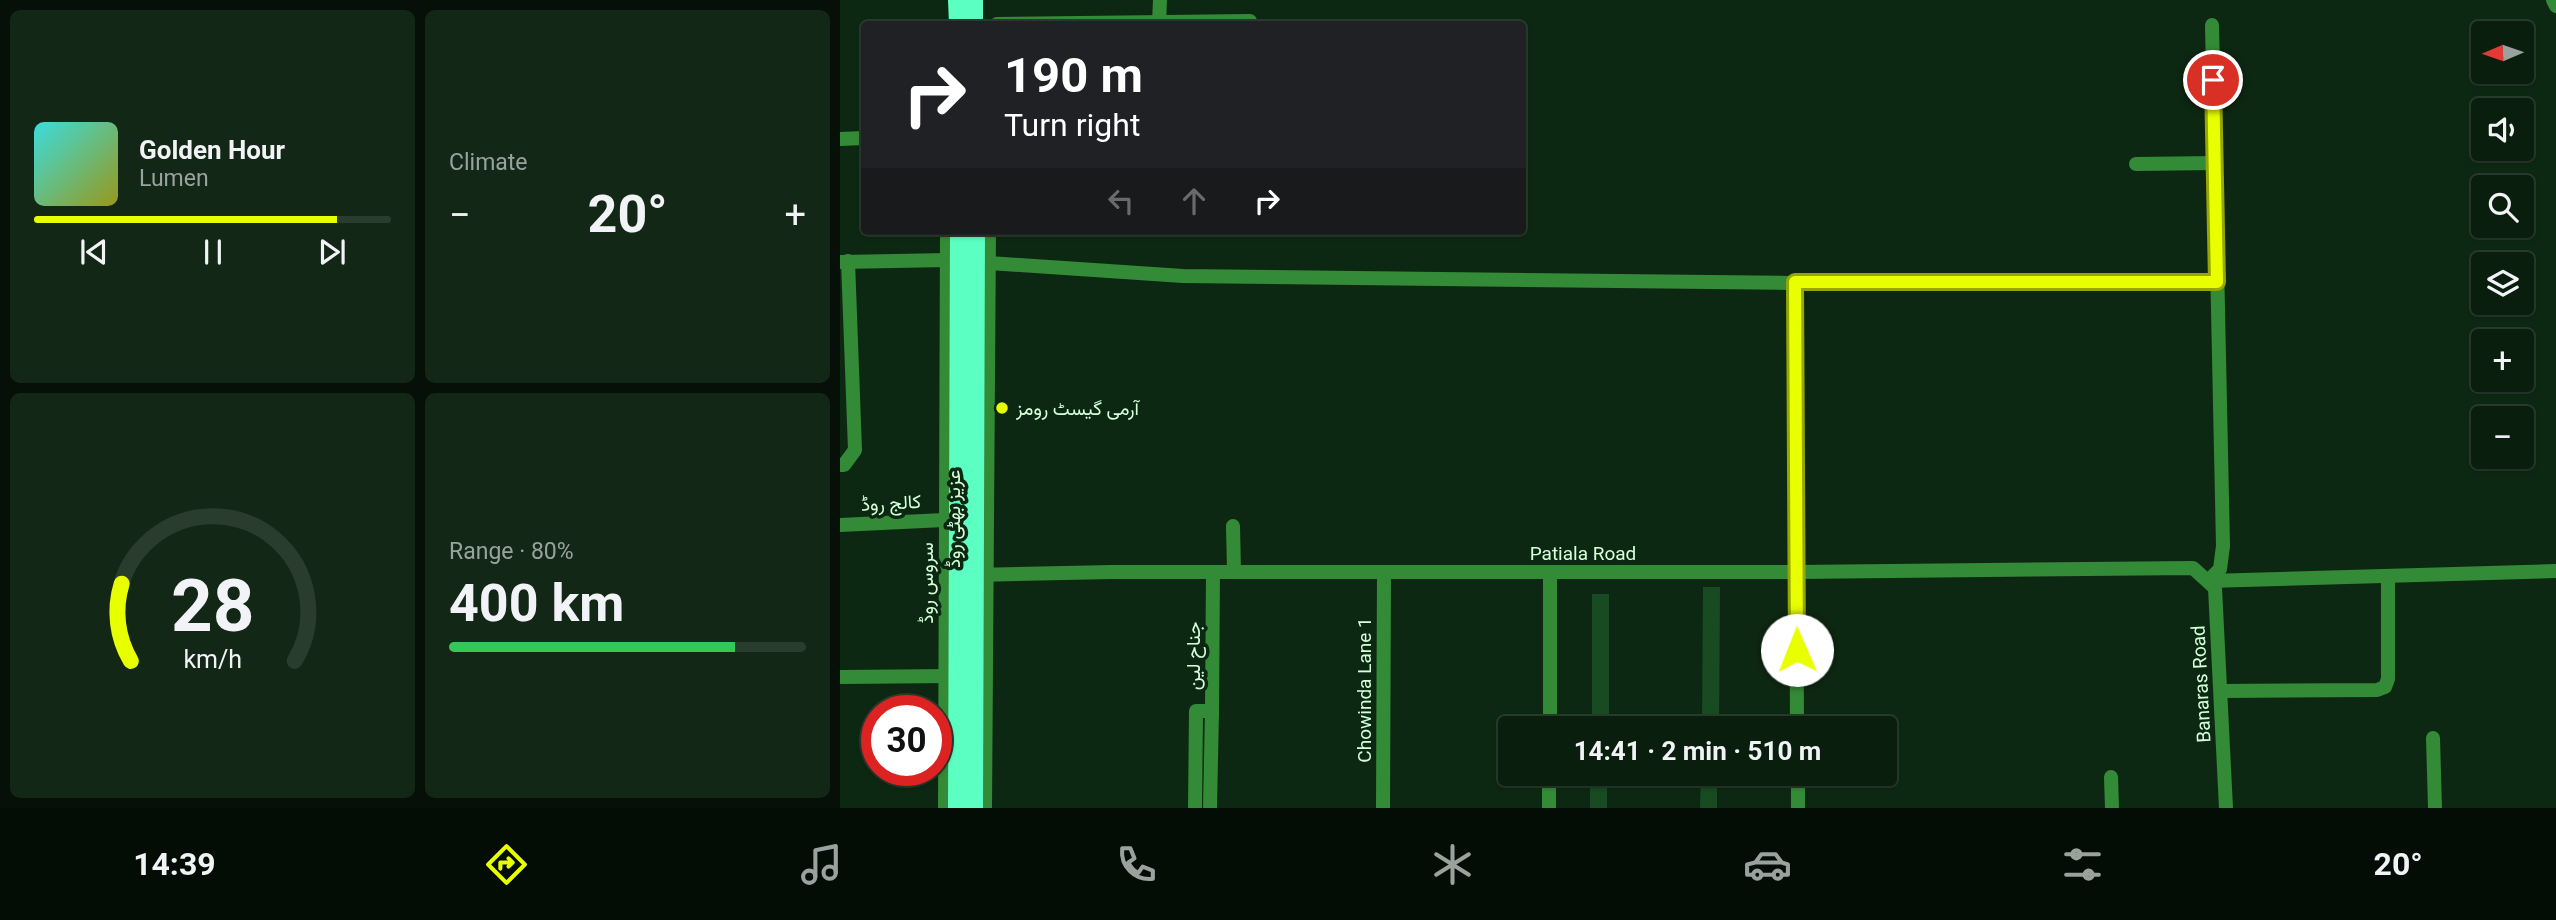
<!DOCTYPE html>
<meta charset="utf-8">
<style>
:root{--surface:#0a1e0e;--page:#132717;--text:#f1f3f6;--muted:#99a29e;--line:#2a3c2e;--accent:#e8ff00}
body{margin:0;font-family:Roboto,Vazirmatn,sans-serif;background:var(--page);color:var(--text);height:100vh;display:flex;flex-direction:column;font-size:26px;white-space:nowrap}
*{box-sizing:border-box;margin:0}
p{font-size:23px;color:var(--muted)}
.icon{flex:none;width:38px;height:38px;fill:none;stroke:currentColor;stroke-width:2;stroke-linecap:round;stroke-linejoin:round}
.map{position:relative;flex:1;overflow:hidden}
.details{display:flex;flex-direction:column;gap:10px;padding:10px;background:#061008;width:840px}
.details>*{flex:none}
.top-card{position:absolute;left:21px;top:21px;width:665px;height:214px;border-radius:7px;box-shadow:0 2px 5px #0004,0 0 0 2px var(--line);background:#202124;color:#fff;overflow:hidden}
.needle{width:46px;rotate:268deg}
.tools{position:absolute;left:1631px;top:21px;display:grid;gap:14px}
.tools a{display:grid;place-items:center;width:63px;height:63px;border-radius:7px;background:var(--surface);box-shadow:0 2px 5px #0004,0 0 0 2px var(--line);font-size:35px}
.speed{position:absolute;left:21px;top:695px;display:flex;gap:14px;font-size:35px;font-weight:700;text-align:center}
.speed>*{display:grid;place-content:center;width:91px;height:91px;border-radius:50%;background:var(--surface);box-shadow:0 2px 5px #0004,0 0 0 2px var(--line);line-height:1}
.speed .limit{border:10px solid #d22;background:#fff;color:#111}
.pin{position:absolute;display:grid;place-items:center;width:60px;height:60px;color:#fff;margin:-30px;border:4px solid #fff;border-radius:50%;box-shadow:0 2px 7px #0007}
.me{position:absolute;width:77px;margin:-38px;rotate:359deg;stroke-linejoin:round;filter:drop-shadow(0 0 5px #0008)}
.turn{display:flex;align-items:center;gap:24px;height:147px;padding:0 28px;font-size:32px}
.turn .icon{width:91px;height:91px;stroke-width:2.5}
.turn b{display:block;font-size:49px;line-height:60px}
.lanes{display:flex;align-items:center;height:66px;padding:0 28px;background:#0003;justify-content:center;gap:35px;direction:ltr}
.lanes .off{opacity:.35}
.big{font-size:52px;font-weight:700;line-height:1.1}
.details .widget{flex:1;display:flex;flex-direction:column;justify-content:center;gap:10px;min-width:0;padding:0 24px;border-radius:10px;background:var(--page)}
.details .dial{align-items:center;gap:0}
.dial svg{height:182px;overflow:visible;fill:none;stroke:var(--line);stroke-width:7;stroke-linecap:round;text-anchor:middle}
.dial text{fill:var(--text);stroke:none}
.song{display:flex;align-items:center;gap:21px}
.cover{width:84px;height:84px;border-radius:10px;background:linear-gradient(135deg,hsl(180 70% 55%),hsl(60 70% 35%))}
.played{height:7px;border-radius:4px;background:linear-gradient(90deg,var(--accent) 85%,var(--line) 85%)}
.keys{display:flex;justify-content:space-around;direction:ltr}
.heat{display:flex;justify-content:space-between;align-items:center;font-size:38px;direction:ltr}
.charge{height:10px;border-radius:5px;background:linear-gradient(90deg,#34c759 80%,var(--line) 0)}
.details .tiles{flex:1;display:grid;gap:10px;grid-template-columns:repeat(2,1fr)}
.trip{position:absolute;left:658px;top:716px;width:399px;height:70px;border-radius:7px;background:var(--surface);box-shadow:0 2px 5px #0004,0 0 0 2px var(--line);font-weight:700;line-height:70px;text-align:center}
.dock{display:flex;height:112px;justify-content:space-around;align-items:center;background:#040c06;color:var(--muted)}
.dock .icon{width:49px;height:49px}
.dock .active{color:var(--accent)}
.dock b{font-size:32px;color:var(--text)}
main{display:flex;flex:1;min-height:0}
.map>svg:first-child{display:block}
.building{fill:#184b22}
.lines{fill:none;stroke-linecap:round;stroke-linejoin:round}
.minor{stroke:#348b37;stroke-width:14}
.major{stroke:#5bffc1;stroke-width:18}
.route-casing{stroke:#97a600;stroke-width:18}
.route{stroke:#e8ff00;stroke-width:12}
.poi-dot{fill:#e8ff00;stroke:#0d2812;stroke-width:2.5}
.labels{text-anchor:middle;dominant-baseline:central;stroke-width:7;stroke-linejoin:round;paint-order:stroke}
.poi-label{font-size:19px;fill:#d4ffd9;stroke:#0d2812;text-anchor:start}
.street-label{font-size:19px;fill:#d4ffd9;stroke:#0d2812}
</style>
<main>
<section class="details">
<div class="tiles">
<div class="widget">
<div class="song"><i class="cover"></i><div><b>Golden Hour</b><p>Lumen</p></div></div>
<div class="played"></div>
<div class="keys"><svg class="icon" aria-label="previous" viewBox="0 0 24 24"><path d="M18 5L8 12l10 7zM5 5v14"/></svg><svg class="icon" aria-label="pause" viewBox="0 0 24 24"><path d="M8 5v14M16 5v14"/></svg><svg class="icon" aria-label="next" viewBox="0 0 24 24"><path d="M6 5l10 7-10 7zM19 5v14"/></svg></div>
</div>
<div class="widget"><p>Climate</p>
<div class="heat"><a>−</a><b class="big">20°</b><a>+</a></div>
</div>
<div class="widget dial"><svg viewBox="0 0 100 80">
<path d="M14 69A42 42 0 1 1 86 69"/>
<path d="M14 69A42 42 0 0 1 10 35" stroke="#e8ff00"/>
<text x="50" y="56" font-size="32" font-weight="700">28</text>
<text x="50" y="72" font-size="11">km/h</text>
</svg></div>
<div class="widget"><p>Range · 80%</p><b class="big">400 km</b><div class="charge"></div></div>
</div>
</section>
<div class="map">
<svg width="1716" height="808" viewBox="0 0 1716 808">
<rect width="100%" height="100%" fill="#0d2812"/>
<g class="building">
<path d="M863,587H880L879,728H862Z"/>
<rect x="752" y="594" width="17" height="134"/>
<path d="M861,774H877V808H860Z"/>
<rect x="750" y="775" width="17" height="33"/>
</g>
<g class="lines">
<g class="minor">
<path d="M1713,0L1716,6"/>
<path d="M319,23L320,0"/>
<path d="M157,24L410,21"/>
<path d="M0,139L24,138"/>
<path d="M1296,164L1375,163"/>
<path d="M1,262L108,260"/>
<path d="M149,263L343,276L955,283L1377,282"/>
<path d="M955,283L957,728"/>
<path d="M0,465H4L15,450L8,261"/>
<path d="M0,525L104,520"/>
<path d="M393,526L394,572"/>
<path d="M134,575L272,572H956L1353,568L1375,588L1386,808"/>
<path d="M1368,581L1380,569L1383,546L1372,25"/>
<path d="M1368,581L1716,571"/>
<path d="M0,677L112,676"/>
<path d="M1381,691L1537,690L1545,687L1548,679V576"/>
<path d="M710,728V572"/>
<path d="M1593,738L1595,808"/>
<path d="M958,774V808"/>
<path d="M1271,777L1272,808"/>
<path d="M105,808L107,231"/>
<path d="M145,808L149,231"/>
<path d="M355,808L356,711H372L373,572"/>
<path d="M370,808L372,711"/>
<path d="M543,808L544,573"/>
<path d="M709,808V774"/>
</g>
<g class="major">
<path d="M117,0L118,24"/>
<path d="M134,0V24"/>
<path d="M117,808L119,231"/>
<path d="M134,808L136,231"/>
</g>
</g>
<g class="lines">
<g class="route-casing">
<path id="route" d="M957,650L955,282H1377L1373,80"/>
</g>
<use href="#route" class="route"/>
</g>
<circle class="poi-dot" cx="162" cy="408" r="7"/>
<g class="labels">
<g class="poi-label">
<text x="176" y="408">آرمی گیسٹ رومز</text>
</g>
<g class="street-label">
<text transform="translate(51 503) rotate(-3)">کالج روڈ</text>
<text transform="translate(113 519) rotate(-90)">عزیز بھٹی روڈ</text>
<text x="743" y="553">Patiala Road</text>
<text transform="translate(86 583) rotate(-90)">سروس روڈ</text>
<text transform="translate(353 656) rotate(-90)">جناح لین</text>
<text transform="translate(1361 684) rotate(-93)">Banaras Road</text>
<text transform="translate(524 690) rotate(-90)">Chowinda Lane 1</text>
</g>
</g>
</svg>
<div class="tools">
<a><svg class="needle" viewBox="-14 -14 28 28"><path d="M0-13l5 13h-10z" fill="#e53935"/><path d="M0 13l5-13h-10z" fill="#99a29e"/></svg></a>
<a><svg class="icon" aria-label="sound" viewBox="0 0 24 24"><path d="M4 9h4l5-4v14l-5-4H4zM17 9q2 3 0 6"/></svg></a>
<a><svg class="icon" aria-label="search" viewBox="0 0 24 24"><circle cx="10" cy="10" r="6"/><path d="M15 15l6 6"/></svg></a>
<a><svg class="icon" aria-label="layers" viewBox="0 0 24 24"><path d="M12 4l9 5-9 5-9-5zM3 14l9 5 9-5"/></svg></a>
<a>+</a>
<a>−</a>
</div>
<div class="speed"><div class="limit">30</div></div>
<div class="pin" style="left:1373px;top:80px;background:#d93025"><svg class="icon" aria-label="arrive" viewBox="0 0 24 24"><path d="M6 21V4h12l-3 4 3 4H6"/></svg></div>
<svg class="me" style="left:957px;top:650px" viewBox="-20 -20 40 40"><circle r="19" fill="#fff"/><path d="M0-13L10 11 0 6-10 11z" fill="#e8ff00"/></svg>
<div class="trip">14:41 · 2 min · 510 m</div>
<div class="top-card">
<div class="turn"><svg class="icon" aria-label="right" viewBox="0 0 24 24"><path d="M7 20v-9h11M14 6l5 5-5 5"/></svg><div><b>190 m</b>Turn right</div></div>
<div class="lanes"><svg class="icon off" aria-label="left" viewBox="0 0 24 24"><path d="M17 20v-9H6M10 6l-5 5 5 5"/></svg><svg class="icon off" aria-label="ahead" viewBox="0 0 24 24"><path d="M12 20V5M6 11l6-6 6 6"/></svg><svg class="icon" aria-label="right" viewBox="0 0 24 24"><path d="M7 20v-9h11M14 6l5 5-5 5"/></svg></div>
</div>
</div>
</main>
<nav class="dock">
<b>14:39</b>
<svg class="icon active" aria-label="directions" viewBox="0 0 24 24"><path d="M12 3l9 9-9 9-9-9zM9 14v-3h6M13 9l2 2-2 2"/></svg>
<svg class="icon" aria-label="music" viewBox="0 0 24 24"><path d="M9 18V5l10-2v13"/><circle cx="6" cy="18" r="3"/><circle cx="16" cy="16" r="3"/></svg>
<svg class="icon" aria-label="phone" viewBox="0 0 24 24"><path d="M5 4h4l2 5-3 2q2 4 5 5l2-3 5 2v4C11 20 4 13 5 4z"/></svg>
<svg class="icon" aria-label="climate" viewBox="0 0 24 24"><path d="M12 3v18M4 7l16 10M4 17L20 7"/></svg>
<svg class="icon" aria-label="car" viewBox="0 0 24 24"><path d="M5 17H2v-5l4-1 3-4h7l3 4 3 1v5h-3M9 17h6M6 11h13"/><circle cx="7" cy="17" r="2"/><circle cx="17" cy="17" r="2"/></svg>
<svg class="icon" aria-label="filters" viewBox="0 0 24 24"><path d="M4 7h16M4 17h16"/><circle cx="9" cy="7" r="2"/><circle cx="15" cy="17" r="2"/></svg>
<b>20°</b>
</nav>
